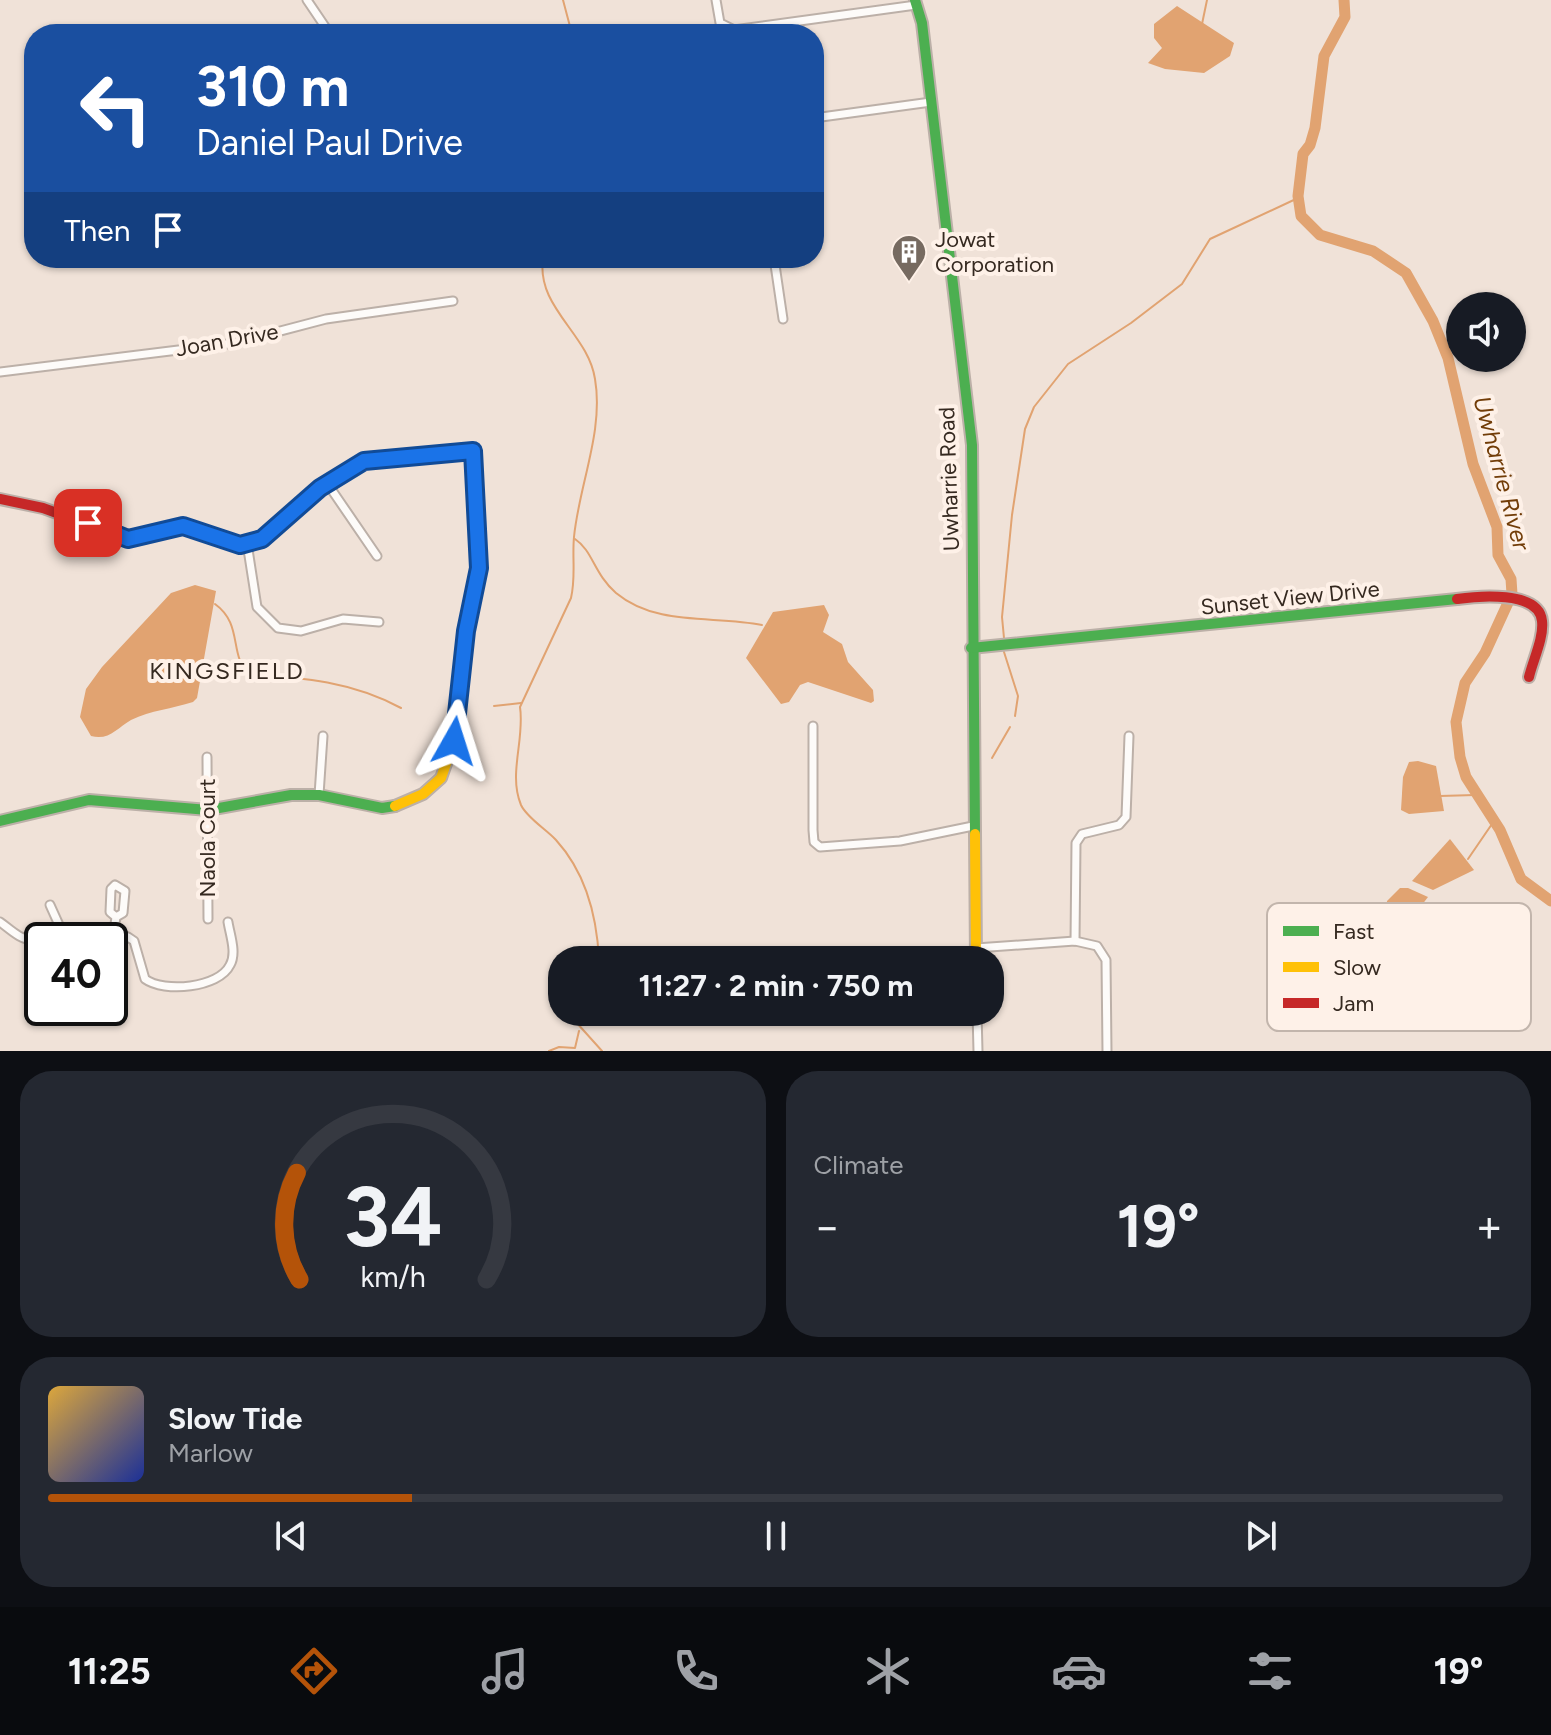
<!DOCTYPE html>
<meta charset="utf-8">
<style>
:root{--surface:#171b24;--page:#242831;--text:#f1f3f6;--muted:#9ea1a6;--line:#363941;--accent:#b45309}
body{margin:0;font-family:Figtree,sans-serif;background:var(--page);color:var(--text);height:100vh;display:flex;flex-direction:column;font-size:30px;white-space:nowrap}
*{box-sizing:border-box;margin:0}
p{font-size:26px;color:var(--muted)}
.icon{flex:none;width:44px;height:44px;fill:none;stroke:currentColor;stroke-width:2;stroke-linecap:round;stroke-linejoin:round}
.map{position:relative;height:1051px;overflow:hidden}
.drawer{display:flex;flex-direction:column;gap:20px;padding:20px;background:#0d0f14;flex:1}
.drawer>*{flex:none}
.banner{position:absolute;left:24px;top:24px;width:800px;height:244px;border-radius:32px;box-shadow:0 2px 6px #0004;background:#1a4fa0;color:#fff;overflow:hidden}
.tools{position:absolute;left:1446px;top:292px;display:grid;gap:16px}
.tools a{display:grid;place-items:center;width:80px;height:80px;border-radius:50%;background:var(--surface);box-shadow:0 2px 6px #0004;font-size:40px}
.speed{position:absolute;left:24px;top:922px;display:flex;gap:16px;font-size:40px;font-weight:700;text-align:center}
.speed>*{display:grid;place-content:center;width:104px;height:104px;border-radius:50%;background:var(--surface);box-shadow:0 2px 6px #0004;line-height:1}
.speed .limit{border:4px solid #111;border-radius:12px;background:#fff;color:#111}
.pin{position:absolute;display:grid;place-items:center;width:68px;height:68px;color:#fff;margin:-34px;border-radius:16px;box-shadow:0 4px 12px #0006}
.me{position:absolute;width:88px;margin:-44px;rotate:6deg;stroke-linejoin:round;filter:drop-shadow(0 0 6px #0008)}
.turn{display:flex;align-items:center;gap:28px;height:168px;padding:0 40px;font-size:36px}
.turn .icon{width:104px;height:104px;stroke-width:2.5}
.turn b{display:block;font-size:56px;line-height:68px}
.then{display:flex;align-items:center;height:76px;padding:0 40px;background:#0003;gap:16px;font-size:30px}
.big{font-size:60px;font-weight:700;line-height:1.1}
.drawer .tile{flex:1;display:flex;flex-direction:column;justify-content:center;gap:12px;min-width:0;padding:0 28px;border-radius:32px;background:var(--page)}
.drawer .dial{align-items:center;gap:0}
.dial svg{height:208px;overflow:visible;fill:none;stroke:var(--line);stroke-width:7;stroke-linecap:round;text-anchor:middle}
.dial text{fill:var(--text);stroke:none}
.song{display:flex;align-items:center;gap:24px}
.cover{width:96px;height:96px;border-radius:12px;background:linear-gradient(135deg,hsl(40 70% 55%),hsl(230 70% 35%))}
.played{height:8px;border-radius:4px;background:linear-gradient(90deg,var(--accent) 25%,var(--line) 25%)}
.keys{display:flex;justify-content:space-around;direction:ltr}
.heat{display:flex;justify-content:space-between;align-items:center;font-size:44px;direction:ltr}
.drawer .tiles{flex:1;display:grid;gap:20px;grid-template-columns:1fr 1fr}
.tile:last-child{grid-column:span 2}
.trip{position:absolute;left:548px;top:946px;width:456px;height:80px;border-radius:32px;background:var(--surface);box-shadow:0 2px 6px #0004;font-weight:700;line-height:80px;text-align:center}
.dock{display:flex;height:128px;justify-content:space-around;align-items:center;background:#090b0e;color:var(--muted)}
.dock .icon{width:56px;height:56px}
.dock .on{color:var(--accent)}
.dock b{font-size:36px;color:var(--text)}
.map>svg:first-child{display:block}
.water{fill:#e1a371}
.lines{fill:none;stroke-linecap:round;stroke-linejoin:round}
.stream{stroke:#e1a371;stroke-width:2}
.river{stroke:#e1a371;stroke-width:11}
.street-casing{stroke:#bcb0a8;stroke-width:11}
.fast-casing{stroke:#bcb0a8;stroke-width:14}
.slow-casing{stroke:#bcb0a8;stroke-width:14}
.jam-casing{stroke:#bcb0a8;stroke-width:14}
.street{stroke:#fdfbf9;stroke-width:7}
.fast{stroke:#4caf50;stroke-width:10}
.slow{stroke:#ffc107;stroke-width:10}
.jam{stroke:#c62828;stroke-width:10}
.route-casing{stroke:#114b97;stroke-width:20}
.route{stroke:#1a73e8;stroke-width:14}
.labels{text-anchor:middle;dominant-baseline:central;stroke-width:8;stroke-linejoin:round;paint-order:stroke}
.poi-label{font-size:22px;fill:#352920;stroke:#fef1e8;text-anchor:start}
.street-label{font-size:22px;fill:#352920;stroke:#fef1e8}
.water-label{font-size:24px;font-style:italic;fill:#723d08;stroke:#fef1e8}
.neighbourhood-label{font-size:24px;letter-spacing:2px;fill:#352920;stroke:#fef1e8}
.key{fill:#fef1e8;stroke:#c2b5ac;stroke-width:2}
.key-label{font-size:22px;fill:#352920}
</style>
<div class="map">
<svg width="1551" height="1051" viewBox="0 0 1551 1051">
<rect width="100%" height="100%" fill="#f0e2d8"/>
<g class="water">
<path d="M1177,6L1234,43L1230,56L1204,73L1165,69L1148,63L1162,48L1154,38V24Z"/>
<path d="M195,585L216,591L197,698L193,702C172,709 151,710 131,720C117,728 109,741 91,736L80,717L86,689L102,667L171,593Z"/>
<path d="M824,605L829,615L823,632L842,644L848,662L873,690L874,701L871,703L808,682L800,685L789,702L781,704L746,658L773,612Z"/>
<path d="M1418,761L1436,766L1444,811L1409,814L1401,810L1403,777L1409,762Z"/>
<path d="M1450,839L1474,870L1433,890L1412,881Z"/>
<path d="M1400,888H1408L1428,897L1405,927L1393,929L1386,920L1387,901Z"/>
</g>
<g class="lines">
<g class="stream">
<path d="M563,0L572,34"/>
<path d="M1202,24L1207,0"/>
<path d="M543,258C536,308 588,333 595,379C604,431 579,485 574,537C572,558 576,577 571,598L520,707C525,739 508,774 521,805C527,818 546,829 556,840C586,873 597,917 599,960"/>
<path d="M575,539C593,551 594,574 616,593C657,627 714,615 762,625"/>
<path d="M215,604C244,625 228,656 250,675C303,677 353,682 401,708"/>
<path d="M1004,638L1002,617L1012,515L1025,429L1034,407L1068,364L1131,323L1182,284L1210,239L1298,198"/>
<path d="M1004,652L1018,696L1015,716"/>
<path d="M494,706L521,703"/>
<path d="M992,758L1010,727"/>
<path d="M1440,796L1475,795"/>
<path d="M1468,859L1494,821"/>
<path d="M589,1012L577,1017L576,1022L602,1051"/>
<path d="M549,1051L559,1047L575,1048L579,1031"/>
</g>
<path class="river" d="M1344,0L1345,17L1324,56L1315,128L1310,145L1303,154L1298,196L1301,216L1320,235L1373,251L1406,273L1433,321L1448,358L1473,464L1497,527L1498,555L1511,579L1512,594L1485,653L1465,683L1456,722L1460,757L1466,777L1500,830L1521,879L1551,901"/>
<g class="street-casing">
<g id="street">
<path d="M307,0L330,34"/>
<path d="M716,0L720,23L734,30L916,5"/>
<path d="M814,118L931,102"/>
<path d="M774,258L783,319"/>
<path d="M0,372L235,343L326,319L453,301"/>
<path d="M327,483L377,556"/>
<path d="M247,543L257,607L278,628L301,631L343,619L379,622"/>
<path d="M813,726V830L814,842L820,847L900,841L973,826"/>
<path d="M207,757L208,919"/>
<path d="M319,795L323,736"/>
<path d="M50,905L64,936"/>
<path d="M0,922C10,929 20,940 33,940C67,942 104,918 134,941L145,979C164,993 219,988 230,965C237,953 230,935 228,922"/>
<path d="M114,931L116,917L110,912L111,889L115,885L125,891L123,913L116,917"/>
<path d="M1075,941L1076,843L1082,834L1119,825L1126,817L1129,736"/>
<path d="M976,948L1075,941L1097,946L1106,960L1107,1051"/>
<path d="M977,1012L978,1051"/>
</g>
</g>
<g class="fast-casing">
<g id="fast">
<path d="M915,0L922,23L972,445L975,834"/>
<path d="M971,648L1457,599"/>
<path d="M0,821L89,800L208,810L291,795H319L382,808L395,806"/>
</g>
</g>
<g class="slow-casing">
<g id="slow">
<path d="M388,459L473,451L479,568L463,652L454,741L441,778L423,794L395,806"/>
<path d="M975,834L976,960"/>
</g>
</g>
<g class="jam-casing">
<g id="jam">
<path d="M0,499L43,508L128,539L183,526L240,545L262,539L320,488L364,461L388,459"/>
<path d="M1457,599C1477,596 1539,590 1542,621C1544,638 1533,660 1529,677"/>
</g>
</g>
<use href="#street" class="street"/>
<use href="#fast" class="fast"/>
<use href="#slow" class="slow"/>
<use href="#jam" class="jam"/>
</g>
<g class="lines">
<g class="route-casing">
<path id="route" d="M88,523L128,539L183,526L240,545L262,539L320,488L364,461L473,451L479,568L466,631L454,741"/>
</g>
<use href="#route" class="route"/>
</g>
<defs>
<g id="building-pin" transform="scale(1.8)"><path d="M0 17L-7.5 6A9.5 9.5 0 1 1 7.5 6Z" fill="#766a60" stroke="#fef1e8"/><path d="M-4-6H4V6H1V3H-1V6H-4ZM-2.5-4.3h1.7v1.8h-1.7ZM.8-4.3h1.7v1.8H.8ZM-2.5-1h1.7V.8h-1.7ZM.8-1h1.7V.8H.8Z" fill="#fff"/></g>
</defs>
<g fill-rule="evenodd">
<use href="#building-pin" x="909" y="252"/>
</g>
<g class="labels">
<g class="poi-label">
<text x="935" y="239">Jowat<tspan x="935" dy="25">Corporation</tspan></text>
</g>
<g class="street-label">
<text transform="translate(227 340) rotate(-10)">Joan Drive</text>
<text transform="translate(949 479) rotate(-92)">Uwharrie Road</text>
<text transform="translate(1290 598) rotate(-6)">Sunset View Drive</text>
<text transform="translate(207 838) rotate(-90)">Naola Court</text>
</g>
<g class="water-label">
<text transform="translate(1502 473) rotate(75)">Uwharrie River</text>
</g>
<g class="neighbourhood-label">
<text x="227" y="670">KINGSFIELD</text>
</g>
</g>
<rect x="1267" y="903" width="264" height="128" rx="12" class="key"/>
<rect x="1283" y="926" width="36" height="10" fill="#4caf50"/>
<rect x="1283" y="962" width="36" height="10" fill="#ffc107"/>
<rect x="1283" y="998" width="36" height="10" fill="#c62828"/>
<g class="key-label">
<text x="1333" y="939">Fast</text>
<text x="1333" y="975">Slow</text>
<text x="1333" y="1011">Jam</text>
</g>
</svg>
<div class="tools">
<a><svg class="icon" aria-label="sound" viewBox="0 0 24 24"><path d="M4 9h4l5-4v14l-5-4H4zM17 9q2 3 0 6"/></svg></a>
</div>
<div class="speed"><div class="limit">40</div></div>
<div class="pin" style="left:88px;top:523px;background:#d93025"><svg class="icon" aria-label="arrive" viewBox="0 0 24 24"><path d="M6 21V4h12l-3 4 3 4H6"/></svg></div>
<svg class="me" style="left:454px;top:741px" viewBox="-20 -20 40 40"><path d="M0-17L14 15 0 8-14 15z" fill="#1a73e8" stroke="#fff" stroke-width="4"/></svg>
<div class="trip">11:27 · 2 min · 750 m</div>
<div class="banner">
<div class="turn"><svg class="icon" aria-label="left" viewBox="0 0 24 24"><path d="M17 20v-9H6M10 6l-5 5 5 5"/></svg><div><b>310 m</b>Daniel Paul Drive</div></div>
<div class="then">Then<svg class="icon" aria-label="arrive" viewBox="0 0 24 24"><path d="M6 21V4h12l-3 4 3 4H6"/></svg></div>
</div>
</div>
<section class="drawer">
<div class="tiles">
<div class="tile dial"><svg viewBox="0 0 100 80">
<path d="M14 69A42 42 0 1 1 86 69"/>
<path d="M14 69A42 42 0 0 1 13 28" stroke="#b45309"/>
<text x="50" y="56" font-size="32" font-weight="700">34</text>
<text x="50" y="72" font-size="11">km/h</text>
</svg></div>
<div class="tile"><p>Climate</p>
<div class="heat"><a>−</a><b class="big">19°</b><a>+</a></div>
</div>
<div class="tile">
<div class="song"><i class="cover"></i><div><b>Slow Tide</b><p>Marlow</p></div></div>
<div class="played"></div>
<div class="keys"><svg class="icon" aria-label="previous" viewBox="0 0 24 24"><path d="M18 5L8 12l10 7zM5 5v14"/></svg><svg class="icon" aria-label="pause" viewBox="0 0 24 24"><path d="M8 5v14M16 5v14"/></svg><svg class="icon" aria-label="next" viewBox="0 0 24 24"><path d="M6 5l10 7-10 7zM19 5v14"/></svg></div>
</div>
</div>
</section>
<nav class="dock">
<b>11:25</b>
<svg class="icon on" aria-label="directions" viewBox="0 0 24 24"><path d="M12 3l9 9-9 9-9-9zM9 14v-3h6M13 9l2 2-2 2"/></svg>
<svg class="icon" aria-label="music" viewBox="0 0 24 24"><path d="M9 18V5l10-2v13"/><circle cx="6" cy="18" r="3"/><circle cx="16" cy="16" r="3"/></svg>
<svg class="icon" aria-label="phone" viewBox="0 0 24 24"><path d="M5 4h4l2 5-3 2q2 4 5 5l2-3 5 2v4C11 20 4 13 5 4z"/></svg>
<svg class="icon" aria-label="climate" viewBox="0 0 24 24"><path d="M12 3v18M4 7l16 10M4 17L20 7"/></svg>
<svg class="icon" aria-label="car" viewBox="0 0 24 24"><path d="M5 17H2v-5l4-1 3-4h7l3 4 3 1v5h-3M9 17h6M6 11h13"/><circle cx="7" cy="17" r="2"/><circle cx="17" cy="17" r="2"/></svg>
<svg class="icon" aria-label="filters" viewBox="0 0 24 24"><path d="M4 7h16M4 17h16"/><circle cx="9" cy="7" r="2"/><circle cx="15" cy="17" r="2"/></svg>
<b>19°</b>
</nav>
